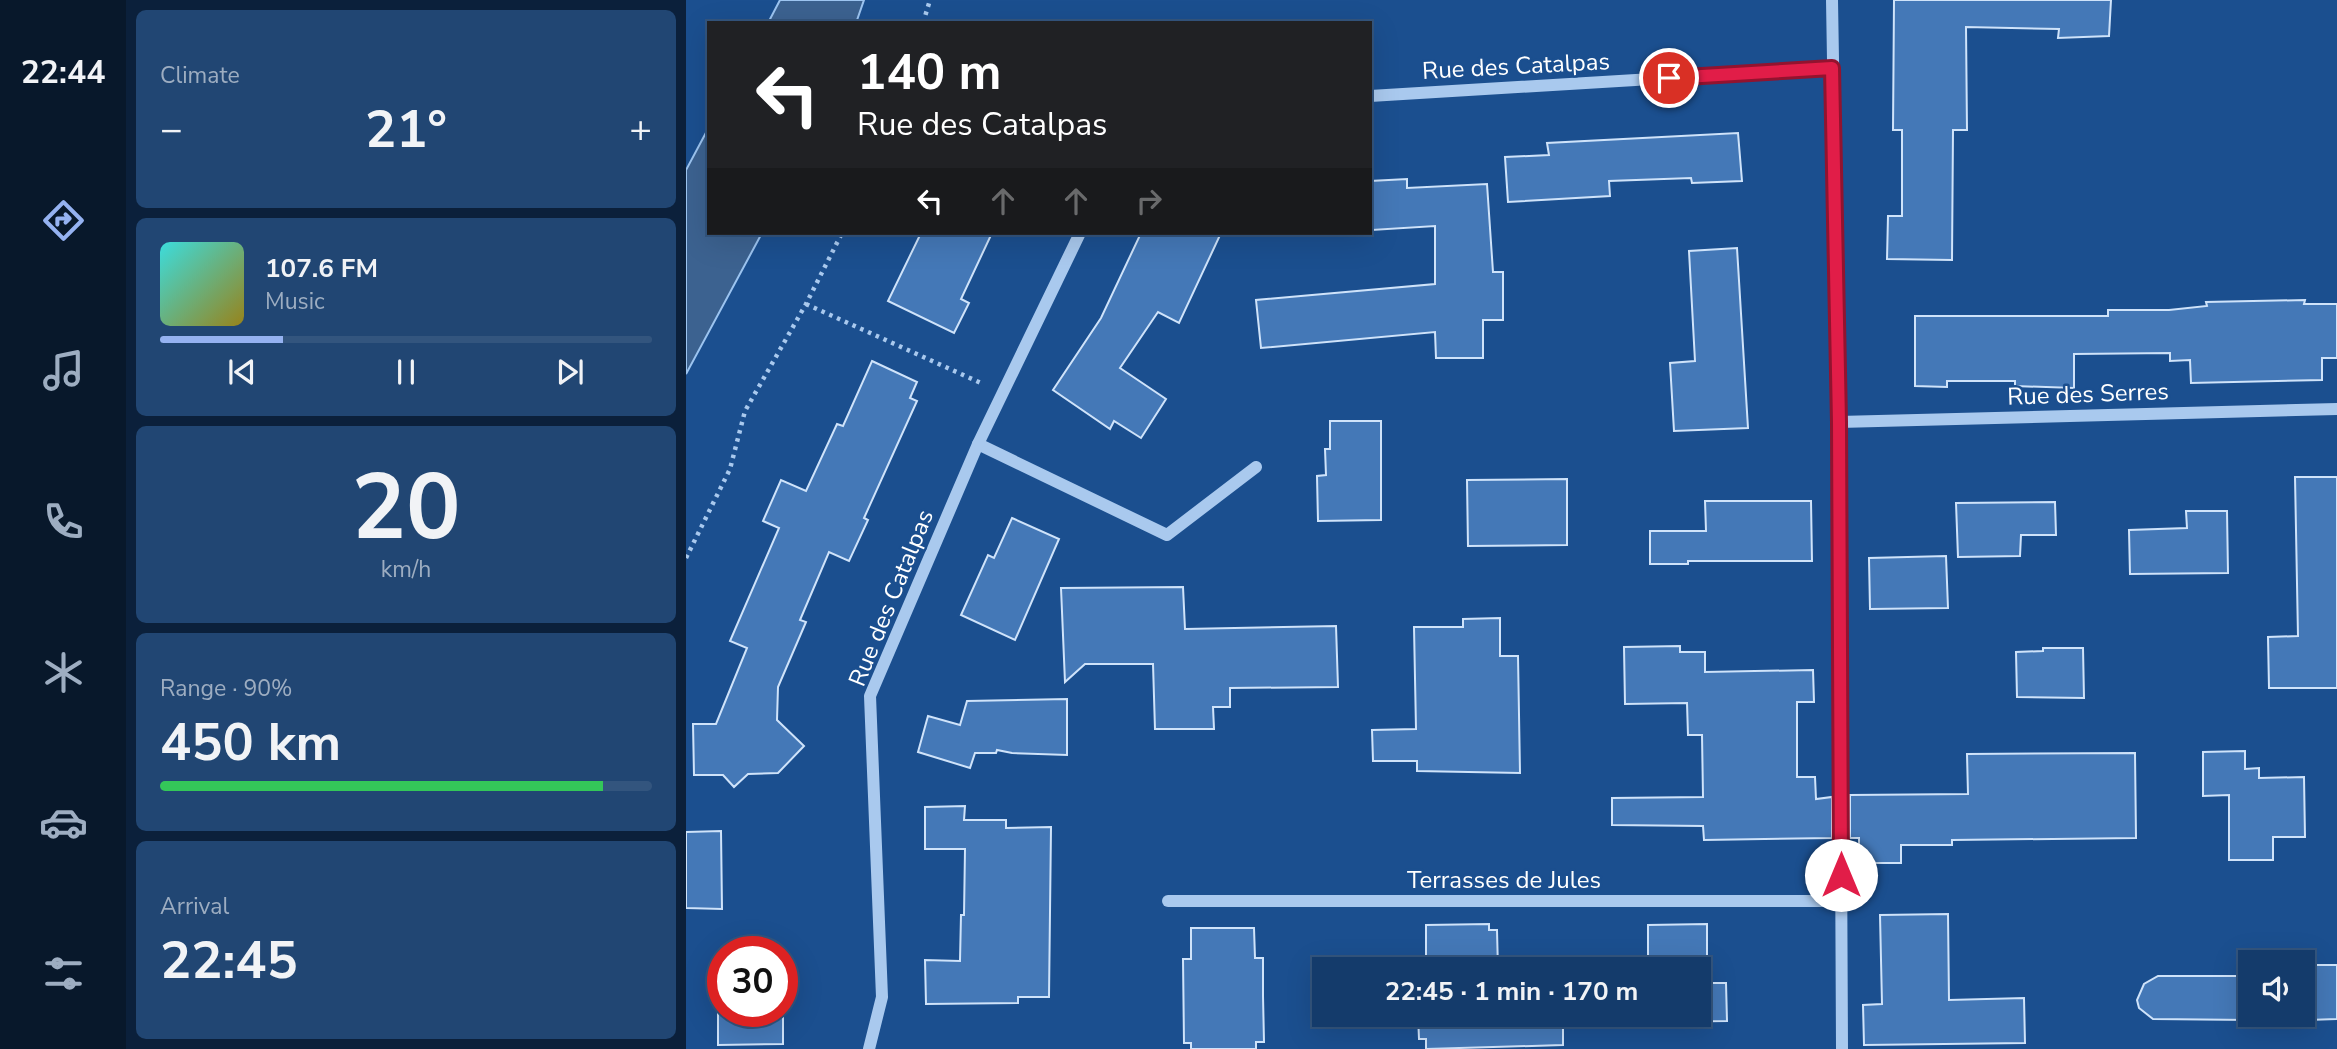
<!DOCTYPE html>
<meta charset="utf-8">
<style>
:root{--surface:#143b6b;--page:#214673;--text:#f1f3f6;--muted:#9dadc1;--line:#33557e;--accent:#95b2f1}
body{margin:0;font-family:"Nunito Sans",sans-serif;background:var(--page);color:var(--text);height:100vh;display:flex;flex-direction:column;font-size:26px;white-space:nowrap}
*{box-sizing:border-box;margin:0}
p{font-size:23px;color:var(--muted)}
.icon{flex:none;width:38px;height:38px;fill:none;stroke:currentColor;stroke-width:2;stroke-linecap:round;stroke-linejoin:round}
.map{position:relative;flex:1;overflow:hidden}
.side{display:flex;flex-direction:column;gap:10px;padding:10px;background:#0b203b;width:560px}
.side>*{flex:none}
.guide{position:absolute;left:21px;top:21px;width:665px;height:214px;border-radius:0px;box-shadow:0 7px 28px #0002,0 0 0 2px var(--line);background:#202124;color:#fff;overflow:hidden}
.controls{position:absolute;left:1552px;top:950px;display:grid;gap:14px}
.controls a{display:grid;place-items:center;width:77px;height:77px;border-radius:0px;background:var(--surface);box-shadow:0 7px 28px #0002,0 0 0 2px var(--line);font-size:35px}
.speed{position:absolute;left:21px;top:936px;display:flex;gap:14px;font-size:35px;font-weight:700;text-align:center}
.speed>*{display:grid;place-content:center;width:91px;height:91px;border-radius:50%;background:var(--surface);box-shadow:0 7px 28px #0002,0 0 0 2px var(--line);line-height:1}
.speed .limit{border:10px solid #d22;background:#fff;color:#111}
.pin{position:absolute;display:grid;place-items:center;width:60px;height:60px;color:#fff;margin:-30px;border:4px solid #fff;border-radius:50%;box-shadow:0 2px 7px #0007}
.me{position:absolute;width:77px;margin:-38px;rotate:0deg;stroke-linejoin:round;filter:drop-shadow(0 0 5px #0008)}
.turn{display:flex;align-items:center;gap:24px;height:147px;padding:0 35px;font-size:32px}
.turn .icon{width:91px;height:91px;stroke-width:2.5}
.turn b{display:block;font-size:49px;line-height:60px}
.lanes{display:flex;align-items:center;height:66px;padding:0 35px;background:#0003;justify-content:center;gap:35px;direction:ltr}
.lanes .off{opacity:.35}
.big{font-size:52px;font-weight:700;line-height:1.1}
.side .card{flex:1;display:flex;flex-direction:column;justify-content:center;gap:10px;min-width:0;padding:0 24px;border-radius:10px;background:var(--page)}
.side .dial{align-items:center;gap:0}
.dial b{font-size:91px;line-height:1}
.song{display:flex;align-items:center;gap:21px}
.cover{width:84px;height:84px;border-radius:10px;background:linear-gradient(135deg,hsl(180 70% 55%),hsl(50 70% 35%))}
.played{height:7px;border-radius:4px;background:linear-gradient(90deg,var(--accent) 25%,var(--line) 25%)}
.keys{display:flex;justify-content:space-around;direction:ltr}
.heat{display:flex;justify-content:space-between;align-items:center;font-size:38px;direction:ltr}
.charge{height:10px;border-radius:5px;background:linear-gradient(90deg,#34c759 90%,var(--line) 0)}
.trip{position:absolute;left:626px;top:957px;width:399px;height:70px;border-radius:0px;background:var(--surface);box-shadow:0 7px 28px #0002,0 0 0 2px var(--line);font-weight:700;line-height:70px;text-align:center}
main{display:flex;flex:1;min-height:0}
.tabs{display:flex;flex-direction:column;width:126px;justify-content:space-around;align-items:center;background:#08182b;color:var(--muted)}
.tabs .icon{width:49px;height:49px}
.tabs .current{color:var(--accent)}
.tabs b{font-size:32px;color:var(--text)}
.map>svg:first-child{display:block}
.water{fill:#3c6290;stroke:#9cc4f0;stroke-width:2}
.building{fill:#4478b7;stroke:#cfe3fa;stroke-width:2}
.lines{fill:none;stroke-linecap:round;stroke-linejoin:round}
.path{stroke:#a9c9ee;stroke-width:4.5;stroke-dasharray:3.5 5;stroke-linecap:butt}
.minor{stroke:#a9c9ee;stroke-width:12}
.route-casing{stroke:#92132f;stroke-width:18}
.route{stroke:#e11d48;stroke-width:12}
.labels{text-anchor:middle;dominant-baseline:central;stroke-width:5;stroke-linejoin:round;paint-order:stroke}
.street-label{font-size:24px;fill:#fff;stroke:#1b4f8f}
</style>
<main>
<nav class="tabs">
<b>22:44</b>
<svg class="icon current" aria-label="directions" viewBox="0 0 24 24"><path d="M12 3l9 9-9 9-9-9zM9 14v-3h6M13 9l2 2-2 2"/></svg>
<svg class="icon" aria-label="music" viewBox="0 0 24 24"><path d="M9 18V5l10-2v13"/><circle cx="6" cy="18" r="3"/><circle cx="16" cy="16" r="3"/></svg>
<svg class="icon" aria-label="phone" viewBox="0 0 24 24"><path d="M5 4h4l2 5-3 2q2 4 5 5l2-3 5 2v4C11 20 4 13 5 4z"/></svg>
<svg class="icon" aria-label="climate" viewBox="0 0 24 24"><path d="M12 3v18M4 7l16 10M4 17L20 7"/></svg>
<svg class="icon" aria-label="car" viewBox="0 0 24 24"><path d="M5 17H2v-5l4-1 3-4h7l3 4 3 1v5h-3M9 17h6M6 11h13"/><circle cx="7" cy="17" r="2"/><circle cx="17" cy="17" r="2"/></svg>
<svg class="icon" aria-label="filters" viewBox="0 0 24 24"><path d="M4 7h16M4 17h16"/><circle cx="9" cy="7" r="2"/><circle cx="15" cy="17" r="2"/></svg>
</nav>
<section class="side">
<div class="card"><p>Climate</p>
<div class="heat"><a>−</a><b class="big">21°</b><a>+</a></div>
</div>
<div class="card">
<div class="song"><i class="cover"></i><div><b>107.6 FM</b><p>Music</p></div></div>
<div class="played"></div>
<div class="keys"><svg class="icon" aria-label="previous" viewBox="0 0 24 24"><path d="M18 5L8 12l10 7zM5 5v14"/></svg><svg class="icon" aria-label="pause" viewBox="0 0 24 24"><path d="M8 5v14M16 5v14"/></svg><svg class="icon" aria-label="next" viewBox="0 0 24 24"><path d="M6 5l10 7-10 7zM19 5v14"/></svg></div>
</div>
<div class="card dial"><b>20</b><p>km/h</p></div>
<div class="card"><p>Range · 90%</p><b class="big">450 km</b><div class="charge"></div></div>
<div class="card"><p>Arrival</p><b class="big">22:45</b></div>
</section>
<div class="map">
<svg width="1651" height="1049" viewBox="0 0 1651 1049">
<rect width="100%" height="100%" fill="#1b4f8f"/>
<g class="water">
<path d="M94,0H178L170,23H82Z"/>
<path d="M23,127V233H76L0,374V170Z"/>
</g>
<g class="building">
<path d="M1208,0H1425L1423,36L1372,38L1373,29L1280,27L1281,130H1267L1266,260L1201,259L1202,216H1216V130H1207Z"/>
<path d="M1052,133L1056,181L1006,183L1005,178L923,181L924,196L822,202L819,157L863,155L861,143Z"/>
<path d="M721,179V188L801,184L807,272H817V320H797V358H750L749,332L575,348L570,300L749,284V226L686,230L684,181Z"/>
<path d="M235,233H306L275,299L283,303L268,333L202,301Z"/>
<path d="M455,233H535L493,323L472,312L434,368L480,399L455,438L428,421L424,429L367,390L415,318Z"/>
<path d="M1051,248L1062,428L988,431L984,363L1009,361L1003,251Z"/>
<path d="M1619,300L1618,304H1651V358H1636V380L1505,383L1504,360L1484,361V353L1388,354V388L1329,386V381H1261V387L1229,386V316H1422V310H1483L1521,306L1520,302Z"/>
<path d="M186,361L231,382L224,398L231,401L178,518L182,520L163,561L143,552L114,620L120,622L92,687L91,720L118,746L92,773L62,774L48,787L37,775H8L7,724H30L61,648L44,641L93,528L77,521L95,480L120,491L151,424L157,426Z"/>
<path d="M644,421H695V520L632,521L631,476L640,475L639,449H644Z"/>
<path d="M1609,477H1651V688H1583L1582,637L1612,636Z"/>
<path d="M881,479V545L782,546L781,480Z"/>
<path d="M1019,501H1125L1126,561H1002V564H964V531H1020Z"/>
<path d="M1369,502L1370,535H1335L1334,556L1272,557L1270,503Z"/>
<path d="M1500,511H1541L1542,573L1444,574L1443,530L1501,528Z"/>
<path d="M326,518L373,539L329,640L275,615L302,555L308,558Z"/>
<path d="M1260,556L1262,608L1184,609L1183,558Z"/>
<path d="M497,587L499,629L650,626L652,687L544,688V707H527L528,729H469L467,664H399L379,682L375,588Z"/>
<path d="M814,618V656H832L834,773L731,771V761H687L686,730L730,729L728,627H777V619Z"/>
<path d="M994,646V652H1019V672L1127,670L1128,702H1111V777H1129L1130,799L1146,797V838L1018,840L1017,826L926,825V798L1017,797L1016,735H1002L1001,703L939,704L938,647Z"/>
<path d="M1357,648H1397L1398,698L1331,697L1330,652L1357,651Z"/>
<path d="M381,699V755L326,753L311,750L310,753H289L284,768L232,752L242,716L274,725L281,701Z"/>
<path d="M1559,751V769L1573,768V778L1618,777L1619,837H1587V860H1543V795L1517,796V752Z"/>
<path d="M1449,753L1450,838L1266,840V845H1215V863H1173V838H1164V795L1282,794L1281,754Z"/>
<path d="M279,806L278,820H320V828L365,827L363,997H332V1003L240,1004L239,960L274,961L275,915H278L279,849H239V807Z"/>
<path d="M35,831L36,909L0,908V832Z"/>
<path d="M1262,914L1263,1000L1338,998L1339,1043L1178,1045L1177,1005L1196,1004L1194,915Z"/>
<path d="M803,924V930H811L812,970H732V956H740V925Z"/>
<path d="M1021,924V983H1040L1041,1021L963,1022V1015H1013V970H962V925Z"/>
<path d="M505,928H568L569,958H577V996L578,1042H570V1049H505V1043H498L497,959H505Z"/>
<path d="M1622,965H1651V1019L1622,1020Z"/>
<path d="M1472,976H1564V1020L1467,1019L1453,1008L1451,1000L1458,984Z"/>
<path d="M32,1012H97V1044L32,1045Z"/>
<path d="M732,1015H877V1045L740,1049V1039H733Z"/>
</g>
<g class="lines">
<g class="path">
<path d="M237,23L244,0"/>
<path d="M120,304L295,383"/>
<path d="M0,558L44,469L59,411L120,304L156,233"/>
</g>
<g class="minor">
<path d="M1146,0L1153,422L1156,1049"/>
<path d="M684,96L1146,68"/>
<path d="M1153,422L1651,409"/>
<path d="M292,444L481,535L570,467"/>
<path d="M482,901H1155"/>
<path d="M183,1049L196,997L184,696L292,444L394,233"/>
</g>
</g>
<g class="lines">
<g class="route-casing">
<path id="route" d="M983,78L1146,68L1153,422L1155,875"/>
</g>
<use href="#route" class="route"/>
</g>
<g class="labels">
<g class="street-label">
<text transform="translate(830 66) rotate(-3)">Rue des Catalpas</text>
<text transform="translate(1402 394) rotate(-2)">Rue des Serres</text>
<text transform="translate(205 598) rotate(-68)">Rue des Catalpas</text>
<text x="818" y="880">Terrasses de Jules</text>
</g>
</g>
</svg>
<div class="controls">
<a><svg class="icon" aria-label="sound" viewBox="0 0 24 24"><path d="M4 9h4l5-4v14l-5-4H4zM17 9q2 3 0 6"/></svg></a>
</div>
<div class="speed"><div class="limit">30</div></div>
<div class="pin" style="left:983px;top:78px;background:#d93025"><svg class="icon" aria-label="arrive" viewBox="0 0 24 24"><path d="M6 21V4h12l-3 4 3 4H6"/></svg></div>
<svg class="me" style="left:1155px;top:875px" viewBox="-20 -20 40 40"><circle r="19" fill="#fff"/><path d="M0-13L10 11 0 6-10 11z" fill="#e11d48"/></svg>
<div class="trip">22:45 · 1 min · 170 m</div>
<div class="guide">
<div class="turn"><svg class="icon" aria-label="left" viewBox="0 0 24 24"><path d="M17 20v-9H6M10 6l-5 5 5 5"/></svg><div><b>140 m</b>Rue des Catalpas</div></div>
<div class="lanes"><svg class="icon" aria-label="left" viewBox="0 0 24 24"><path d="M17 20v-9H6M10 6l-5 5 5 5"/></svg><svg class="icon off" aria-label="ahead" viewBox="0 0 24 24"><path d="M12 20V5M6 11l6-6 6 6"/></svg><svg class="icon off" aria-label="ahead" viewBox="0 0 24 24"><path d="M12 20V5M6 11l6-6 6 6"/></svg><svg class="icon off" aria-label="right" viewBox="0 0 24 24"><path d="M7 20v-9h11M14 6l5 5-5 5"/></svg></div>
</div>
</div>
</main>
